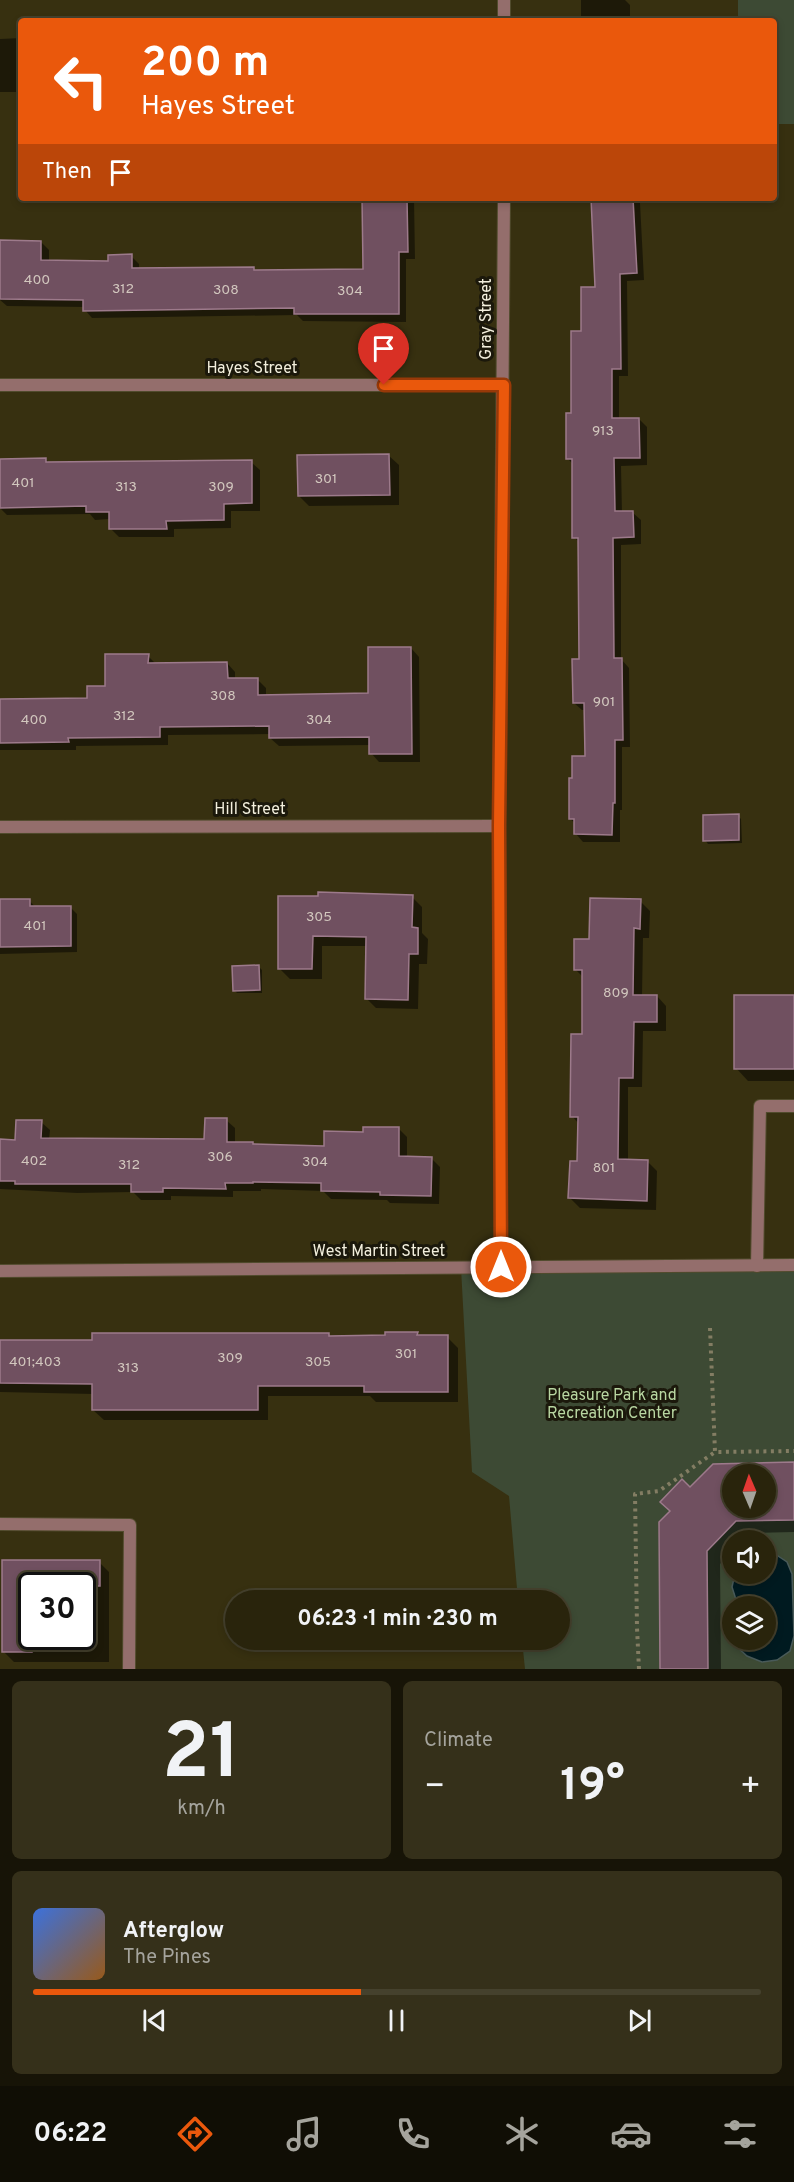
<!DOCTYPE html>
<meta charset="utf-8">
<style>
:root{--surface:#29240c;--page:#35301a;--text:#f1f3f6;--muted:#a5a49d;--line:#45412d;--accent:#ea580c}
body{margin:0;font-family:Overpass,sans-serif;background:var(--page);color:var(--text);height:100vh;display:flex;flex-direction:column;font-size:22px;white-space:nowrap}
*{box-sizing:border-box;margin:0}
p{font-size:20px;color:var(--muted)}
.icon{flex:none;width:33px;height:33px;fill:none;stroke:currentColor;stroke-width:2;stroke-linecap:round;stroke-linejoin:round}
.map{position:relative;height:1669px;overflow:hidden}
.details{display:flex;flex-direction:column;gap:12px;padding:12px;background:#171407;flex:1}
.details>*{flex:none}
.top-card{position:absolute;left:18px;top:18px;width:759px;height:183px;border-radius:6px;box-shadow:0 3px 9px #0003,0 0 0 2px var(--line);background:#ea580c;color:#fff;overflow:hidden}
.needle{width:39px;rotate:358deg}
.buttons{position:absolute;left:722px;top:1464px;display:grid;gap:12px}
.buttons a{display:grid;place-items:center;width:54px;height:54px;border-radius:50%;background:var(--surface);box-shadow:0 3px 9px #0003,0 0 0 2px var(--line);font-size:30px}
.speed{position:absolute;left:18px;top:1572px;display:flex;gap:12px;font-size:30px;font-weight:700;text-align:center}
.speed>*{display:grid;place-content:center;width:78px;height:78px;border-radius:50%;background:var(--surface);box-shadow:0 3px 9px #0003,0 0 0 2px var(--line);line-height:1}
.speed .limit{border:3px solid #111;border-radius:9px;background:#fff;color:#111}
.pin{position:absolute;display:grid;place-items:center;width:51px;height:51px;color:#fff;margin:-62px -26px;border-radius:50% 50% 50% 0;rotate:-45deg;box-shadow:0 0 6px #0007}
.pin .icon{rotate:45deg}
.me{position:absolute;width:66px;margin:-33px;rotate:0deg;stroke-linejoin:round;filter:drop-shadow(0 0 4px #0008)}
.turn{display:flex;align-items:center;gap:21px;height:126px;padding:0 24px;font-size:27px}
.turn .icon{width:78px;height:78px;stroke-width:2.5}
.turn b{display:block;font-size:42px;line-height:51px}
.then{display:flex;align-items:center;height:57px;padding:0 24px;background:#0003;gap:12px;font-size:22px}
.big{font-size:45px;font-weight:700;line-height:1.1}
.details .card{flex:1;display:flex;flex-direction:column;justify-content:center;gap:9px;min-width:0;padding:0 21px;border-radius:9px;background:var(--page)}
.details .dial{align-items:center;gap:0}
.dial b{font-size:78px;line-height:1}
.song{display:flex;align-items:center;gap:18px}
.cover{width:72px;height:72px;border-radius:9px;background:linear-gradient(135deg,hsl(220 70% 55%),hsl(30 70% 35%))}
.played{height:6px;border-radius:3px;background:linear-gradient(90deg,var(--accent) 45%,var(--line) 45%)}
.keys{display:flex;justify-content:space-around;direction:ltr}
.heat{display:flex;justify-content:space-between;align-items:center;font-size:33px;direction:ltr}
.details .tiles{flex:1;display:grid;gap:12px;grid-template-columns:1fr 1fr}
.card:last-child{grid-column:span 2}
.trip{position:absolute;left:225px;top:1590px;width:345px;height:60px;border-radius:30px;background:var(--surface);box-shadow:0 3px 9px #0003,0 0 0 2px var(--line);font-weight:700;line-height:60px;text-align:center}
.tab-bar{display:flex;height:96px;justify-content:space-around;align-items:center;background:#100e05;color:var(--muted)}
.tab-bar .icon{width:42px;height:42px}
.tab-bar .selected{color:var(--accent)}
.tab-bar b{font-size:27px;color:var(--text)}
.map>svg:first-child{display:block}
.green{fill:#3d4a34;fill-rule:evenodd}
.water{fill:#001a20;stroke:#495a59;stroke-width:1.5}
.shadow{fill:#0007;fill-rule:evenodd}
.building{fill:#705060;stroke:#9d7a8b;stroke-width:1.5;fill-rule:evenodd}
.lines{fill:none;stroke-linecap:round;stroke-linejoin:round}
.service-casing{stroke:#514b2d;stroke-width:14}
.minor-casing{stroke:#514b2d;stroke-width:14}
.path{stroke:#837d63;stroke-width:4;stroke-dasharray:3 4.5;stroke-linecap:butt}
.service{stroke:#946e6c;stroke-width:12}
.minor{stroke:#946e6c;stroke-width:12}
.route-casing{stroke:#983908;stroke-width:15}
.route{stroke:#ea580c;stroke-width:10}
.labels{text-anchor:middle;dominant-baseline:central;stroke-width:6;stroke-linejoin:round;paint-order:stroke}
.number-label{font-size:14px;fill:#d2c7be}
.street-label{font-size:16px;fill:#f3efdd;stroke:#1b180b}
.park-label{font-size:16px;fill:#b8d6a1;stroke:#1b180b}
</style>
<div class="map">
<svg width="794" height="1669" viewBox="0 0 794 1669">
<rect width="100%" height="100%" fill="#373010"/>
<g class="green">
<path d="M738,0H794V124H774V21H738Z"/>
<path d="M794,1265V1669H525L522,1640H560V1600H518L509,1496L472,1472L461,1268ZM732,1474H765V1508H732ZM732,1540H765V1574H732ZM732,1606H765V1640H732Z"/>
</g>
<path class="water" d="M772,1552L787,1562L792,1574L794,1636L790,1651L777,1660L762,1662L747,1656L734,1644L735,1640H765V1606H738L732,1587L735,1574H765V1553Z"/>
<g class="shadow">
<path d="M581,0H625L630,5V21H581Z"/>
<path d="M389,16L393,21H313V18Z"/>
<path d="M174,18H257L260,21H174Z"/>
<path d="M21,38V92H0V39Z"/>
<path d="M364,198H414L415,259H406V322L303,321L297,315L92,318L85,310L84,307L7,306L0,300V242H41L49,250V262H110L131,256L139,264V269H254L256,271H364Z"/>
<path d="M592,198H635L640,203L644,280L627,281L628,376H619V419H639L647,427V465L621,466L622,513H633L641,520V544L621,545V659L629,668L630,747H622V810H620V842H583L576,834V824L570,819L573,779L586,757L585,710H582L574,703L580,660V543L574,537L573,464L568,459L583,332L597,289Z"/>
<path d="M388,455L399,465V505L309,506L299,496Z"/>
<path d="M46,459L50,464L251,462L260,470V511H231V528L174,529V537H119L111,529L110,519L95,520L90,514L7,515L0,508V460Z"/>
<path d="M411,648L419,657L420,762H379L371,753V745L279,746L270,738V734L168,735V745L76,746V750H0V701L89,699L148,656L157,665L227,663L235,672V679H257L266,688V696L370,694Z"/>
<path d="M738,816L741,819L742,843L708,844L705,840Z"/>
<path d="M280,897H412L422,907V933L428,939L427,964H419L418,1009L376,1008L366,998L367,946H322V979H290L280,969Z"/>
<path d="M29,900L36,908L70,907L77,914V952L0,954V901Z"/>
<path d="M640,901L650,911L649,938H643L642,996H657L666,1006V1031H643L642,1087H628V1161H647L657,1171L656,1210L580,1208L570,1198L578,1163L579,1124L572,1116L583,1035L584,978L575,969L590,940Z"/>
<path d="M259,967L262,970V993H237L234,990Z"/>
<path d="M794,996V1081H748L736,1068Z"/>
<path d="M226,1120L235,1128V1144L325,1148L364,1133L399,1129L407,1137V1157L431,1158L440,1167L439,1204L390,1203L387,1200L331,1199L323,1191L261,1189V1191H233V1197L171,1196V1200H141L133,1192L77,1193L0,1189V1141H17L41,1122L50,1130L49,1140H206Z"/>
<path d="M417,1333L421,1337H447L458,1348V1402H376L370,1396H268V1420H104L93,1410V1394L0,1392V1341L93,1342L328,1334L331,1337H387Z"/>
<path d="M794,1464V1532L749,1533L742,1540H732V1551L720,1564L721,1669H662L690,1489L714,1466ZM732,1474H765V1508H732Z"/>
<path d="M4,1562H99L109,1572V1662H14L4,1652ZM32,1586H82V1636H32Z"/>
</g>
<g class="building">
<path d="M362,198H407L408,252H399V314H294V308L83,311V300L0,299V240L41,241V260L108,261V255L132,254V268L254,267V270L363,269Z"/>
<path d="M591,198H633L637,273L620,274L621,369H612V418H639L640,458H614L615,511H633L634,537L613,538L614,658H622L623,740H615V803H613L612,835L574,834V819H569V778H572V756H585L584,703H573L572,659H579L578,538H572V459H566V413H571V331H581V287H595Z"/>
<path d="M389,454L390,495L298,496L297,455Z"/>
<path d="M46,458V462L252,460V503L224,504V520L166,521L167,529H109V512H86V506L0,508V459Z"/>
<path d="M368,647H411L412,754H369V737L269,738V726L160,727V737L68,738L69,742L0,743V699L87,698V686H105V654H149L148,663L227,662L228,678H258V695L368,693Z"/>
<path d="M739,814V840L703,841V815Z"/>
<path d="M318,892L413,895L412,927L418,928V954H409L408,1000L365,999L366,937L313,936L312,969H278V896H318Z"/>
<path d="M590,898L641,899L640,929L634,928L633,995H657V1022H634L633,1078H619L618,1159L648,1160L647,1201L568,1198L570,1161H577L578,1117H570L571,1034H582V970H574V939H589Z"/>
<path d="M0,899H30V906H71V946L0,947Z"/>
<path d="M259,965L260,990L233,991L232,966Z"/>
<rect x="734" y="995" width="60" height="74"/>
<path d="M205,1118H227V1142H253V1144L324,1146V1131L363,1132V1127H399V1156L432,1157L431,1196L380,1195V1192L321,1191V1183L253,1182V1183H225L226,1189L163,1188V1192H131V1184H15V1181H0V1139L15,1140L16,1120H42L41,1138L204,1139Z"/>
<path d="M385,1332H418L417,1335H448V1392H364V1386H258V1410H92V1384L0,1383V1340H92V1333H329V1336L385,1335Z"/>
<path d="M794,1462V1520L736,1521L707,1551L708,1669H660L659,1522L670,1511L660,1502L682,1479L690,1487L713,1464ZM732,1474H765V1508H732Z"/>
<path d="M2,1560H100V1586H32V1652H2Z"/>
</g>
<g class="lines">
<g class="service-casing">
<g id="service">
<path d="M757,1266L760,1106H794"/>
<path d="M0,1524L130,1525L129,1669"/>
</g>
</g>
<g class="minor-casing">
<g id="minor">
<path d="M504,21V0"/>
<path d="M0,385H504"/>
<path d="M0,827L499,826"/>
<path d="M501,1267L499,826L504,198"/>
<path d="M0,1271L794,1265"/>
</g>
</g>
<g class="path">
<path d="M710,1328L715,1452L794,1451"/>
<path d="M639,1669L637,1628L635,1494L659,1491L715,1452"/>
</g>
<use href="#service" class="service"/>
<use href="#minor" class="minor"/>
</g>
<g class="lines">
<g class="route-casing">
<path id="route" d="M384,385H504L499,826L501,1267"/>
</g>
<use href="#route" class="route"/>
</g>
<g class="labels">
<g class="number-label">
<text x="37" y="280">400</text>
<text x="123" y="289">312</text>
<text x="226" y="290">308</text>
<text x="350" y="291">304</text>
<text x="603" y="431">913</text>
<text x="326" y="479">301</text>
<text x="23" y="483">401</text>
<text x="126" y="487">313</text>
<text x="221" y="487">309</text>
<text x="223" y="696">308</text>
<text x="604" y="702">901</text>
<text x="124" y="716">312</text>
<text x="34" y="720">400</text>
<text x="319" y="720">304</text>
<text x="319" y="917">305</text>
<text x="35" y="926">401</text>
<text x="616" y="993">809</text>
<text x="220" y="1157">306</text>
<text x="34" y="1161">402</text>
<text x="315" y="1162">304</text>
<text x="129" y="1165">312</text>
<text x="604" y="1168">801</text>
<text x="406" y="1354">301</text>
<text x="230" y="1358">309</text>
<text x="35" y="1362">401;403</text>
<text x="318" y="1362">305</text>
<text x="128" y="1368">313</text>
</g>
<g class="street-label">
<text transform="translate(487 319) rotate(-90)">Gray Street</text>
<text x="252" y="369">Hayes Street</text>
<text x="250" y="810">Hill Street</text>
<text x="379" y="1252">West Martin Street</text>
</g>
<g class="park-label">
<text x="612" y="1396">Pleasure Park and<tspan x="612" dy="18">Recreation Center</tspan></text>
</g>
</g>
</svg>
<div class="buttons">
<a><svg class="needle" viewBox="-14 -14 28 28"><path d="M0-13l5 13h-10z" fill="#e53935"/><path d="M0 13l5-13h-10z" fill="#a5a49d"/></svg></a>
<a><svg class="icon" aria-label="sound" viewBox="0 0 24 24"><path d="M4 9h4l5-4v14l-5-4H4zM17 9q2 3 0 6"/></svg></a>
<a><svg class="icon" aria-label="layers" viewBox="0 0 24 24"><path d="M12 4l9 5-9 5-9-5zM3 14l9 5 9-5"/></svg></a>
</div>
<div class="speed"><div class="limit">30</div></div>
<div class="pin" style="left:384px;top:385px;background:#d93025"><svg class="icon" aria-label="arrive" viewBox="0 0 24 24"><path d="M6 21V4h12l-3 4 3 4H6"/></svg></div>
<svg class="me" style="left:501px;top:1267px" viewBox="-20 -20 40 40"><circle r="17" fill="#ea580c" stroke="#fff" stroke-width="3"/><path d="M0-11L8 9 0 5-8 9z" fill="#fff"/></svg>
<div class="trip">06:23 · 1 min · 230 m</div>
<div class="top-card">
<div class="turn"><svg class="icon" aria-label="left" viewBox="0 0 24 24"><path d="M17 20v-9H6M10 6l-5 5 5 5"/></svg><div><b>200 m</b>Hayes Street</div></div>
<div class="then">Then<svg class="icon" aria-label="arrive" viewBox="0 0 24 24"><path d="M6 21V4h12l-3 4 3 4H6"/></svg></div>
</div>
</div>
<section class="details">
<div class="tiles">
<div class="card dial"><b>21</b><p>km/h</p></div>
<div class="card"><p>Climate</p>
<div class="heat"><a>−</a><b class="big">19°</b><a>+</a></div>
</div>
<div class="card">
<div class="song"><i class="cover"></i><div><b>Afterglow</b><p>The Pines</p></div></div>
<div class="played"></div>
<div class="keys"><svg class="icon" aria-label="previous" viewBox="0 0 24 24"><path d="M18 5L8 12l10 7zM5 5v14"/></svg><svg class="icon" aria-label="pause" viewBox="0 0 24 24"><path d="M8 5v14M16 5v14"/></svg><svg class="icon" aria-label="next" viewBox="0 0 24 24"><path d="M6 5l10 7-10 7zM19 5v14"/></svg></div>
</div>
</div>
</section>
<nav class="tab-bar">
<b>06:22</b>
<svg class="icon selected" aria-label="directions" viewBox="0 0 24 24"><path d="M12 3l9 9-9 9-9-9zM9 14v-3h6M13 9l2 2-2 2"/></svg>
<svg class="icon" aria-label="music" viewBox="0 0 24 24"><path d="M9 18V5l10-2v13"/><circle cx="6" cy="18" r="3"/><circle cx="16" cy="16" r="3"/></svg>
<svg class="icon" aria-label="phone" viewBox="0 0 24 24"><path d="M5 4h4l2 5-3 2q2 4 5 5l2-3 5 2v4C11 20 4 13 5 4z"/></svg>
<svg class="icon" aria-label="climate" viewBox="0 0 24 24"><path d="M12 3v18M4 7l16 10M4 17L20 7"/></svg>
<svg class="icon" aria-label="car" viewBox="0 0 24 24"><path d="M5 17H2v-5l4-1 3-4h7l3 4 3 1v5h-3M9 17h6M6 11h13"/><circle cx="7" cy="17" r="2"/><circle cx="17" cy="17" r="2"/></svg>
<svg class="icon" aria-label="filters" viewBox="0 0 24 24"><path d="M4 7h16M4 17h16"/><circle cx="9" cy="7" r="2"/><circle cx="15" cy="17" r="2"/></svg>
</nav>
